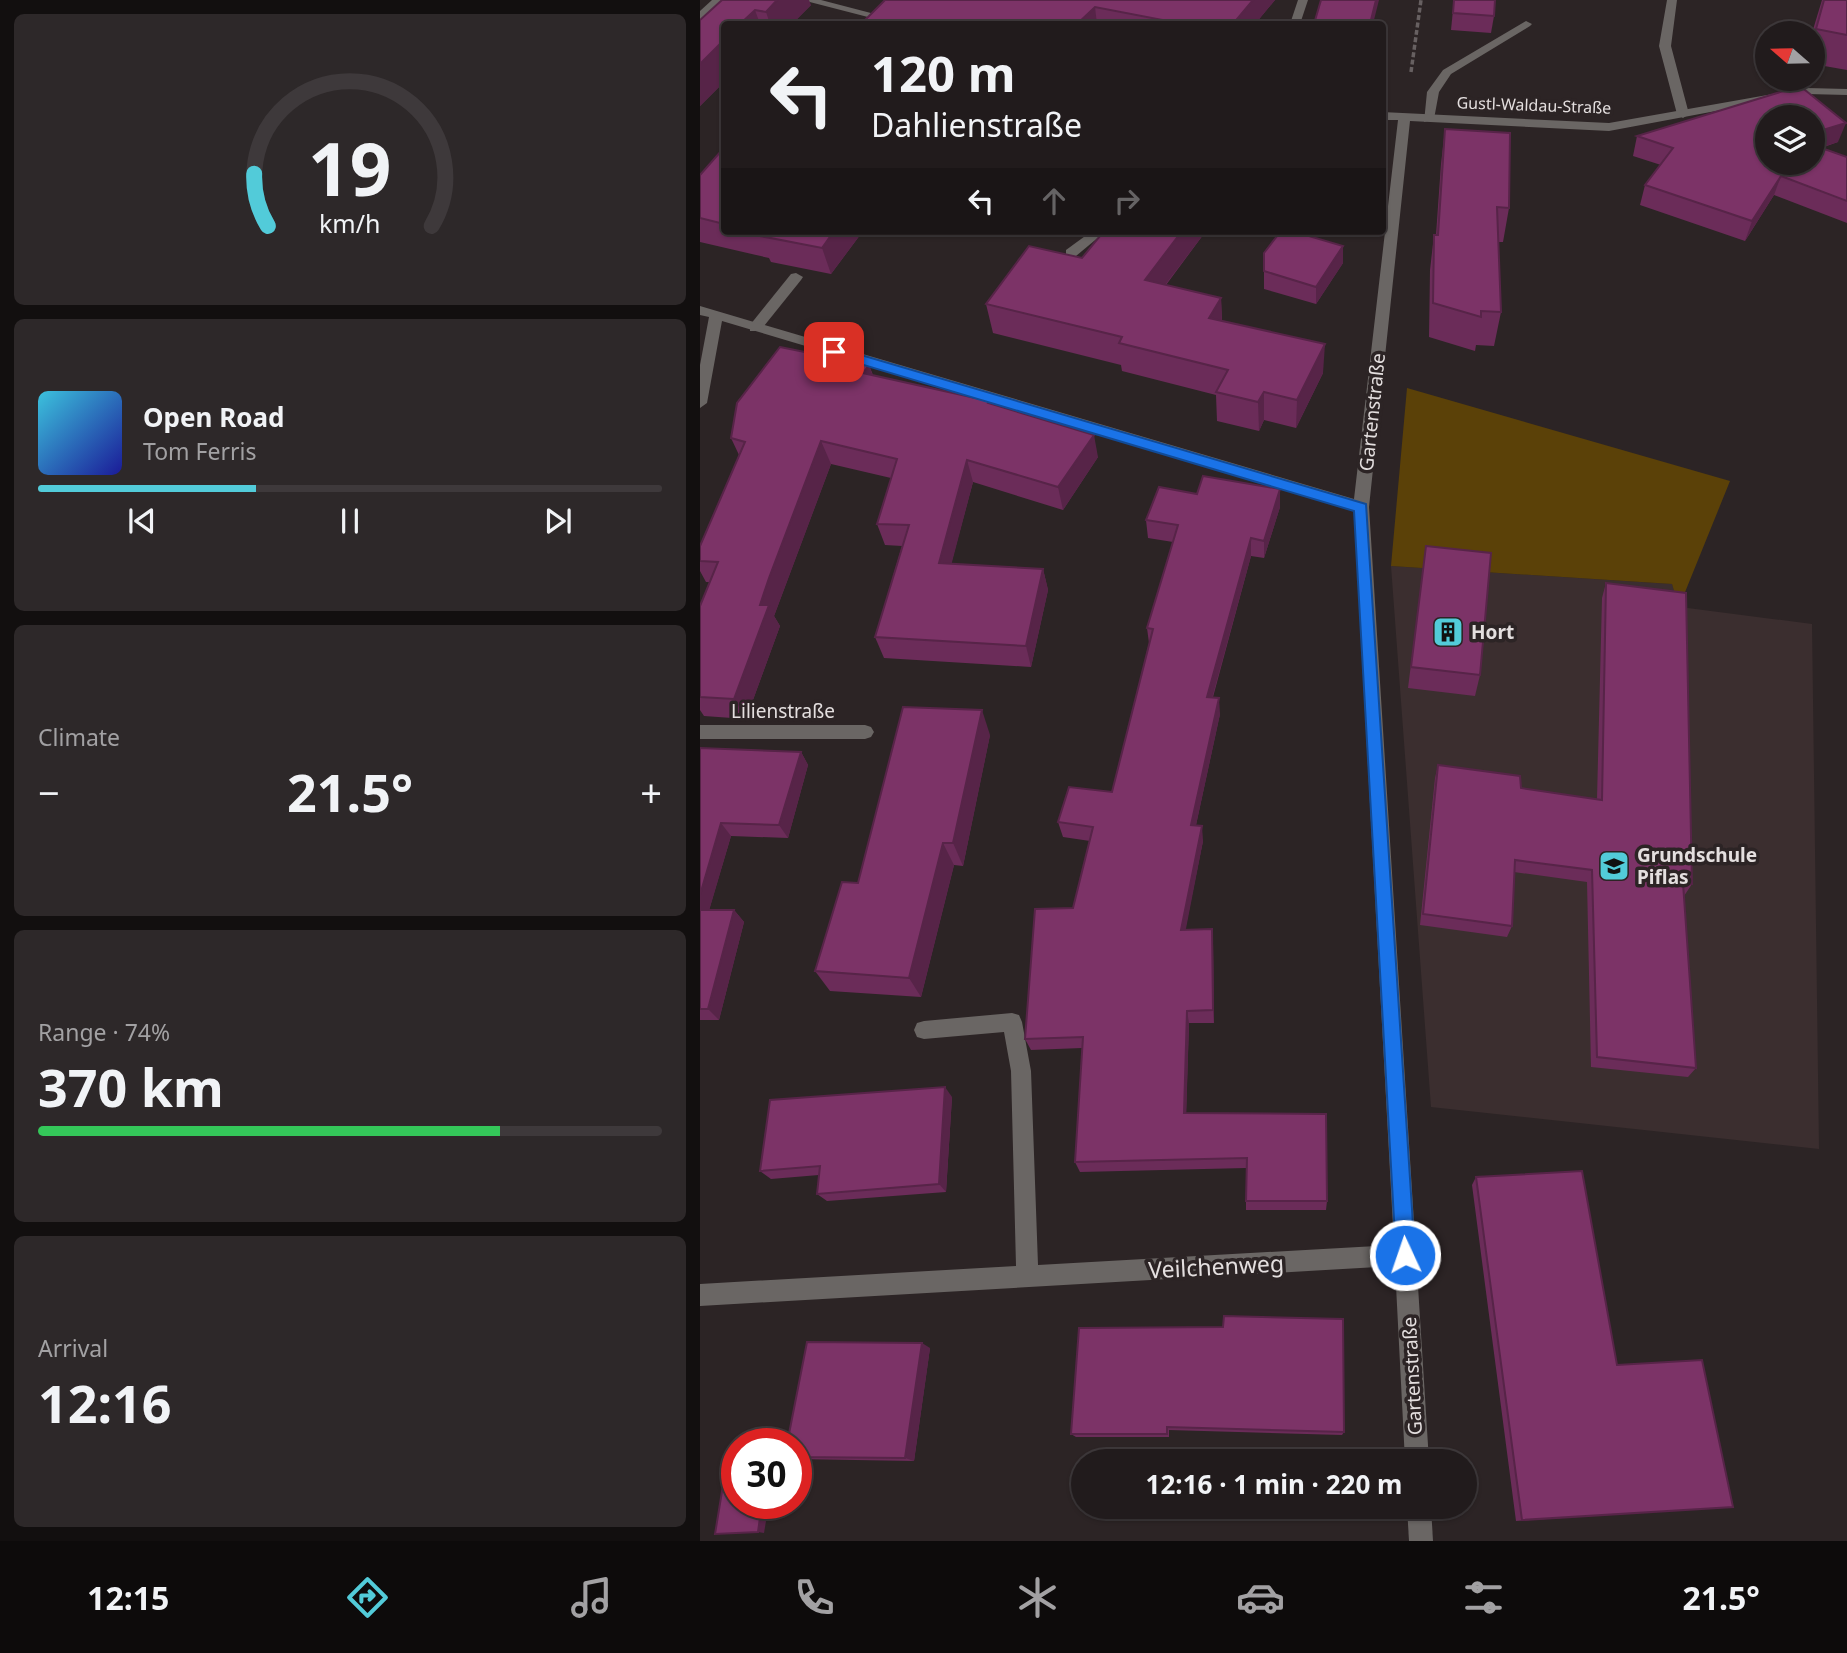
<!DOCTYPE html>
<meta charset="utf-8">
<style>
:root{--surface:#211b1c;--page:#2d2829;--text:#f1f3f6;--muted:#a2a1a3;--line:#3e393b;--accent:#52cbd9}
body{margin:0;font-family:"Noto Sans",sans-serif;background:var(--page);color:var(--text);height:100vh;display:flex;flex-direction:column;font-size:26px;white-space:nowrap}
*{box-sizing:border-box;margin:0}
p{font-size:23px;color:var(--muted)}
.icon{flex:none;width:38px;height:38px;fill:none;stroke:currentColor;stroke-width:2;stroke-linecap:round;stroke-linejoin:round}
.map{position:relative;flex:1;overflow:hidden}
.drawer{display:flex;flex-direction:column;gap:14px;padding:14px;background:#120f0f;width:700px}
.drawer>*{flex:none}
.banner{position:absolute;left:21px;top:21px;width:665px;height:214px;border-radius:7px;box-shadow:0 2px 5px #0004,0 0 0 2px var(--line);background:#211b1c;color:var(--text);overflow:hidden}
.needle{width:46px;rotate:290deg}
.buttons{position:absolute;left:1055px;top:21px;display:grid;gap:14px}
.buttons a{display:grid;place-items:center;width:70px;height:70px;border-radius:50%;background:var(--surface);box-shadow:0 2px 5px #0004,0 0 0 2px var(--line);font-size:35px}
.speed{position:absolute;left:21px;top:1428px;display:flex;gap:14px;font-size:35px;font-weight:700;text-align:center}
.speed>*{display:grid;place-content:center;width:91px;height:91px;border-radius:50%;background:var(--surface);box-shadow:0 2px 5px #0004,0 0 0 2px var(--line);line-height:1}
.speed .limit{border:10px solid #d22;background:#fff;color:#111}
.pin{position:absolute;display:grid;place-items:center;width:60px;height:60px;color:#fff;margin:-30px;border-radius:14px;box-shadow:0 4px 10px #0006}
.me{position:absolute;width:77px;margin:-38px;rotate:357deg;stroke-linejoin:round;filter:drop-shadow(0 0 5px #0008)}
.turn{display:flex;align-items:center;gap:24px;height:147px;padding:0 35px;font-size:32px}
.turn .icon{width:91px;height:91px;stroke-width:2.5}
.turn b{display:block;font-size:49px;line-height:60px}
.lanes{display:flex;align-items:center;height:66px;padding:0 35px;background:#0003;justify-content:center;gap:35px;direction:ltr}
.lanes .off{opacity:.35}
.big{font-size:52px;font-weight:700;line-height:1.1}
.drawer .card{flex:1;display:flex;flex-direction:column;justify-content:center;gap:10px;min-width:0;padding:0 24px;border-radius:10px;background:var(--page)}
.drawer .dial{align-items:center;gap:0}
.dial svg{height:182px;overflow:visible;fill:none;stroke:var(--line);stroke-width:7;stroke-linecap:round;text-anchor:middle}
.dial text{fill:var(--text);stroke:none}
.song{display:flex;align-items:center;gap:21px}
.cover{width:84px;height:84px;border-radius:10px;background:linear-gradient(135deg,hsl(190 70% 55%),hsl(240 70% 35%))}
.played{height:7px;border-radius:4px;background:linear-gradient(90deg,var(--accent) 35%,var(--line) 35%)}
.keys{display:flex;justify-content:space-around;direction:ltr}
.heat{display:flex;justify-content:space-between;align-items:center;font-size:38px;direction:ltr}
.charge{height:10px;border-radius:5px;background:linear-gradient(90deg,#34c759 74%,var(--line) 0)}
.trip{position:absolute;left:371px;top:1449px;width:406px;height:70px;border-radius:35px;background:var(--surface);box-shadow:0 2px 5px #0004,0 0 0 2px var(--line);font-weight:700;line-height:70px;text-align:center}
.tab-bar{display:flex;height:112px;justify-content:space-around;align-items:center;background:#0d0b0b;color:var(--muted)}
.tab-bar .icon{width:49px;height:49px}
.tab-bar .active{color:var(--accent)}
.tab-bar b{font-size:32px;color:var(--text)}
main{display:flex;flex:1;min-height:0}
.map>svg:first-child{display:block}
.built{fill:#3b2e2f}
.green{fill:#5b4108}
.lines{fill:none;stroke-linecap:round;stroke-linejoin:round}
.path{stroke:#676061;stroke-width:3.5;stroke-dasharray:5 2.5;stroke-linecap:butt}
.lane{fill:#6a6664;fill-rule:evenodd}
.street{fill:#6a6664;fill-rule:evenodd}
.wall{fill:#6b2c59}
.shaded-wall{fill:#572448}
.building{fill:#7c3367;stroke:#572448;stroke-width:2}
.route{fill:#1a73e8;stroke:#114b97;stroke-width:2}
.labels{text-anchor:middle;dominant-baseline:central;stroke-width:7;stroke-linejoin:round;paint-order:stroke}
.far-street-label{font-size:16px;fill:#e4dfdf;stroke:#2c2425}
.street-label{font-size:19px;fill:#e4dfdf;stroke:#2c2425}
.poi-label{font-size:19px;font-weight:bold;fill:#e4dfdf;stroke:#2c2425;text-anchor:start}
.near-street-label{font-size:23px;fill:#e4dfdf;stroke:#2c2425}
</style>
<main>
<section class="drawer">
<div class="card dial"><svg viewBox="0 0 100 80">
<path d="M14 69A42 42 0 1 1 86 69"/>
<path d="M14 69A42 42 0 0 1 8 46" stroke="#52cbd9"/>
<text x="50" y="56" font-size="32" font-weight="700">19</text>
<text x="50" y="72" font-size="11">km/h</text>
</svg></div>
<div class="card">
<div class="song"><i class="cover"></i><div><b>Open Road</b><p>Tom Ferris</p></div></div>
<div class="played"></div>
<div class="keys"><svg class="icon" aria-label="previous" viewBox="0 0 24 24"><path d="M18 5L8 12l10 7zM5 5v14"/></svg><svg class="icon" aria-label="pause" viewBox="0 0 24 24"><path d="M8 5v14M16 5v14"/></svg><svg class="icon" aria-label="next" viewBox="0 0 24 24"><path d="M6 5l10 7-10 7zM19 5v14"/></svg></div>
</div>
<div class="card"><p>Climate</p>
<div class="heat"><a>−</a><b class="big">21.5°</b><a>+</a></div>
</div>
<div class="card"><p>Range · 74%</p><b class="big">370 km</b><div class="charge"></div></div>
<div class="card"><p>Arrival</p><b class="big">12:16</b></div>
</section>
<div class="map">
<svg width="1147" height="1541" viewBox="0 0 1147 1541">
<rect width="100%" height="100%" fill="#2c2425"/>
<path class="built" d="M691,566L972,584L980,607L1112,624L1119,1149L731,1107Z"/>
<path class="green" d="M707,388L1030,481L979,607L972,584L691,566Z"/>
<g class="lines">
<path class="path" d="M711,72L721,0"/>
<g class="lane">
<path d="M967,0H977L971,46L989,114L983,118L977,114L959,46Z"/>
<path d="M826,21L832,24L830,26L751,74L739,92L734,119L724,122L727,92L743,70Z"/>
<path d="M392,231H406L376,256H366V250Z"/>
<path d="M96,273L103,277L101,280L60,331H50V325L91,274Z"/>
</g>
<g class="street">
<path d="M12,0H23L0,20V11Z"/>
<path d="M102,0H121L213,24H195Z"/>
<path d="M598,0H608L600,24H590Z"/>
<path d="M1107,88L1147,89V95L1107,94L909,131L710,121L669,507L729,1461H705L695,1266L0,1306V1284L316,1266L311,1071L304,1032L224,1039L217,1037L214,1030L217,1023L224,1021L312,1013L319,1015L322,1022L331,1071L338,1265L694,1245L654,510L22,321L7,403L0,408V365L9,317L0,315V306L654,499L698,120H682V112L909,123Z"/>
<path d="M0,725H165L171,727L174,732L171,737L165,739H0Z"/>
<path d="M707,1507H731L733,1541H709Z"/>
</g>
</g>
<g class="wall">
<path d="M22,0L111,5L92,24H24V82L0,106V20Z"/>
<path d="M185,0H575L555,24H161Z"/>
<path d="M754,0L794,16L791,33L751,30Z"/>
<path d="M1122,0H1147V70L1113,64L1112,33Z"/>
<path d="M745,129L809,208L803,242H798L801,312L794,346L776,345L775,351L729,337L730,270L734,235H736L741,164Z"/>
<path d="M937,136L1138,142L1121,148L1147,157V223L1074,195L1045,241L940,205L945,185L961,165L933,156Z"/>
<path d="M24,151V231H163L131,274L71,262L69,258L0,242V175Z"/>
<path d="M404,231H506L466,285L521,298L522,321L623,373L596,428L564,420L559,431L517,421L516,395L422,371L421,365L293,333L286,304L382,258Z"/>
<path d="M564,253L643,263L616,304L564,289Z"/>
<path d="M169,365L173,375L289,401L290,404L398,457L363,510L273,482L251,564L343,569L348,590L331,667L184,658L175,637L202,546L185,545L177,524L191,478L131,464L74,616L80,626L46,719L4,716L0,710V606L10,582H6L0,571V546L39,455L31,438Z"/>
<path d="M580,507L564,558L551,556L513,697L520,714L496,825L503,841L485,930L513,943L514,1023H489L486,1113L627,1201L626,1210H546V1168L380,1172L375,1162L382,1048L331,1050L325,1039L373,908L390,841L363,837L358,822L412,792L449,643L447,628L473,542L448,538L446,520Z"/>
<path d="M726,546L780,675L775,696L708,688Z"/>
<path d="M906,583L992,884L984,896L996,1068L988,1077L891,1067L887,882L814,872L812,926L807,937L720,925L735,778L738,765L821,788L897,799L902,598Z"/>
<path d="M290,735L263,866L254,865L221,997L130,991L115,971L158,883Z"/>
<path d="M0,748L101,752L108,765L88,838L31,836L9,910H34L44,922L19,1020H0Z"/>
<path d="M252,1097L246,1192L127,1201L117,1194L119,1175L71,1179L60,1171Z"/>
<path d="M776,1177L917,1365L1033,1507L816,1521L772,1185Z"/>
<path d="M379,1328L644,1432L642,1435L469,1430V1437H376L371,1434Z"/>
<path d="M230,1348L214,1461L96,1459V1444Z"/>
</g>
<g class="shaded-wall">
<path d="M77,0H109L111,5L92,24H70L66,12Z"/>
<path d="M553,0H575L555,24H533Z"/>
<path d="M676,0H679L673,24H670Z"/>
<path d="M395,7L397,24H377Z"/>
<path d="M55,10L60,24H40Z"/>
<path d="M24,40V82L0,106V64Z"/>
<path d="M1146,123L1138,142L1113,150V133Z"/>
<path d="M1081,176L1074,195L1045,241L1052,221Z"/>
<path d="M134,231H163L131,274L122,248Z"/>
<path d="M482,231H506L447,309L445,280Z"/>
<path d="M643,246V263L616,304V287Z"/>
<path d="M521,298L522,327L509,318Z"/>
<path d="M625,344L623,373L596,428L597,400Z"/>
<path d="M169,365L177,388L163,373Z"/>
<path d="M564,392V420L559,431L558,402Z"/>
<path d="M394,435L398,457L363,510L358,487Z"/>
<path d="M121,441L131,464L74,616L80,626L46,719L34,699L60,605L69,578Z"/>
<path d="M267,460L273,482L246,585L239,563Z"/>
<path d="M580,489V507L564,558V541Z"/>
<path d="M551,538V556L508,713L507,697Z"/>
<path d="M343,569L348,590L331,667L326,646Z"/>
<path d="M519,698L520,714L493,839L491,825Z"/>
<path d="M282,710L290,735L263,866L253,843Z"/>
<path d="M101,752L108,765L88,838L79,825Z"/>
<path d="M21,823L31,836L6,921L0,914V895Z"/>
<path d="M502,826L503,841L483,944L481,930Z"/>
<path d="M243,843L254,865L221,997L209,978Z"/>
<path d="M34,910L44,922L19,1020L8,1009Z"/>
<path d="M512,929L513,943L514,1023L513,1010Z"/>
<path d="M487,1011L489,1023L486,1123L484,1113Z"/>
<path d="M245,1087L252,1097L246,1192L239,1184Z"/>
<path d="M222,1343L230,1348L214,1461L205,1458Z"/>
<path d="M62,1503H69L64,1533L58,1532Z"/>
</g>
<g class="building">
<path d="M22,0H77L66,12L55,10L40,24H24V40L0,64V20Z"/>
<path d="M185,0H553L533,24H470L473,22L395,7L377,24H161Z"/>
<path d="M621,0H676L670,24H614Z"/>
<path d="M754,0H795L794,16L753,13Z"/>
<path d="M1124,0H1147V35L1116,29Z"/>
<path d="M1100,86L1146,123L1113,133V117H1068V163H1113V145L1147,157V201L1081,176L1052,221L945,185L973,148L937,136Z"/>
<path d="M745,129L810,133L809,208L797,207L801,312L781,311V317L733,303L734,235H738Z"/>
<path d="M22,150L24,151V224L0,218V175Z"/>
<path d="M57,231H134L122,248L60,236L63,232Z"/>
<path d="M404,231H482L445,280L521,298L509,318L625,344L597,400L564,392L558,402L516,392L528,370L419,343L422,337L286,304L329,246L382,258Z"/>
<path d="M581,231H592L643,246L616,287L564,271V253Z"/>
<path d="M80,347L169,365L163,373L289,401L288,403L394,435L358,487L267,460L239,563L343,569L326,646L175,637L209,525L177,524L197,459L121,441L69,578L60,605H69L34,699L0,697V606L18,562L0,561V546L45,442L31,438L37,403Z"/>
<path d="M503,476L580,489L564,541L551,538L507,697L519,698L491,825L502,826L481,930L512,929L513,1010L487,1011L484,1113L626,1114L627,1201H546L547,1158L375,1162L383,1037L325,1039L335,909L373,908L393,827L358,822L369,787L412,792L453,629L447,628L478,525L446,520L459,487L497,494Z"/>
<path d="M726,546L791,553L780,675L711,667Z"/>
<path d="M906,583L986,593L992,884L983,883L996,1068L897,1057L892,870L815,860L812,926L723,914L738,765L820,776L821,788L902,800Z"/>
<path d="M203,707L282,710L253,843H243L209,978L115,971L142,882L158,883Z"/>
<path d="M0,748L101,752L79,825L21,823L0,895Z"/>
<path d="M0,910H34L8,1009H0Z"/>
<path d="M245,1087L239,1184L117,1194L120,1166L60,1171L70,1100Z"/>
<path d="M882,1171L917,1365L1002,1360L1033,1507L822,1520L776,1177Z"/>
<path d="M524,1316L643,1319L644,1432L467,1427V1434H371L379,1328L523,1327Z"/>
<path d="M107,1342L222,1343L205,1458L96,1457V1444H87Z"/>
<path d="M28,1455H37V1503H62L58,1532L15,1534Z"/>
</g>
<path class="route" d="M134,347L666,504L715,1255L712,1262L705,1265L698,1262L696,1255L654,511L130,355L128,352Z"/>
<defs>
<g id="building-square" transform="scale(1.575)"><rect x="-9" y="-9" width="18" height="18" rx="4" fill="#52cbd9" stroke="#2c2425"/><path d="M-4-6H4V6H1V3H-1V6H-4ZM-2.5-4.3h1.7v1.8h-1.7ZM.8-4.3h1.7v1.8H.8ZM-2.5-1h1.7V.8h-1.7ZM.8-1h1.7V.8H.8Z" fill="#111"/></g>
<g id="school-square" transform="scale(1.575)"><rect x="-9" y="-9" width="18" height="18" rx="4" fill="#52cbd9" stroke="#2c2425"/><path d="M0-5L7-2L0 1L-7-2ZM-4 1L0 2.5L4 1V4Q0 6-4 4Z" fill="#111"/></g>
</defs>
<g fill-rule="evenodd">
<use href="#building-square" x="748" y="632"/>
<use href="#school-square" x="914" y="866"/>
</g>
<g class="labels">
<g class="far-street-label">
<text transform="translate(834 105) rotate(2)">Gustl-Waldau-Straße</text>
</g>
<g class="street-label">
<text transform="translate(672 412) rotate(-84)">Gartenstraße</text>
<text x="83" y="711">Lilienstraße</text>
<text transform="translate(712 1376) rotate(-93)">Gartenstraße</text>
</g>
<g class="poi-label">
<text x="771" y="632">Hort</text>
<text x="937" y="855">Grundschule<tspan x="937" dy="22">Piflas</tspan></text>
</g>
<g class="near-street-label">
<text transform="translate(516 1266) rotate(-3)">Veilchenweg</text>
</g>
</g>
</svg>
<div class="buttons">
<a><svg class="needle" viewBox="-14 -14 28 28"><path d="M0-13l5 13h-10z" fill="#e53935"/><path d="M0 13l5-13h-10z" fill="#a2a1a3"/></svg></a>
<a><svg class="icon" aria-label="layers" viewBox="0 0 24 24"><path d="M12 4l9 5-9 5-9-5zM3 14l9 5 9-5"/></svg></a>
</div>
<div class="speed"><div class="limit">30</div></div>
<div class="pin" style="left:134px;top:352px;background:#d93025"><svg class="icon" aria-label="arrive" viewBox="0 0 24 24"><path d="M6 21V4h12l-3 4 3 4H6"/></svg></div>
<svg class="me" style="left:705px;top:1255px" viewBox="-20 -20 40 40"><circle r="17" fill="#1a73e8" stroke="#fff" stroke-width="3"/><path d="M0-11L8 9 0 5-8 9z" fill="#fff"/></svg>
<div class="trip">12:16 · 1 min · 220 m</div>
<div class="banner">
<div class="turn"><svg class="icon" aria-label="left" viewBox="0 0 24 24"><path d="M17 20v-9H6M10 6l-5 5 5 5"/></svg><div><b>120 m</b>Dahlienstraße</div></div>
<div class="lanes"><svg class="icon" aria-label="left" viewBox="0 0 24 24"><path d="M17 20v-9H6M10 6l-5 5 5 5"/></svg><svg class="icon off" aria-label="ahead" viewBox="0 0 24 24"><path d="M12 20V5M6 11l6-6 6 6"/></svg><svg class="icon off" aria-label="right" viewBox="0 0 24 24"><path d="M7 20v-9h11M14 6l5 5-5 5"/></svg></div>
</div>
</div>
</main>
<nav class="tab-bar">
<b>12:15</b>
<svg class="icon active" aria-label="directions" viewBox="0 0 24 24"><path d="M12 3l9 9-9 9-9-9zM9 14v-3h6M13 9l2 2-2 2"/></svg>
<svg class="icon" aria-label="music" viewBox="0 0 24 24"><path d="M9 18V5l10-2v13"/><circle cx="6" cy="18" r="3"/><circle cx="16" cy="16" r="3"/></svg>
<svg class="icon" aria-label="phone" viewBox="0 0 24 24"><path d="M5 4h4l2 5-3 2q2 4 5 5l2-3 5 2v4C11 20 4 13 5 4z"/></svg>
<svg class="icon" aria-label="climate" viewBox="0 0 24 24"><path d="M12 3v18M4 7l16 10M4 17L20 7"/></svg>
<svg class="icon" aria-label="car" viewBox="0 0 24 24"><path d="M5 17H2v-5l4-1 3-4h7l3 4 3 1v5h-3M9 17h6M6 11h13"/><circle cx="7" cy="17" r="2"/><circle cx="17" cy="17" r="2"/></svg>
<svg class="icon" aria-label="filters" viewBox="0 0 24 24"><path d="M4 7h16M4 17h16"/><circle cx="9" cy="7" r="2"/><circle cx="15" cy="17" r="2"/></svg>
<b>21.5°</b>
</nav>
